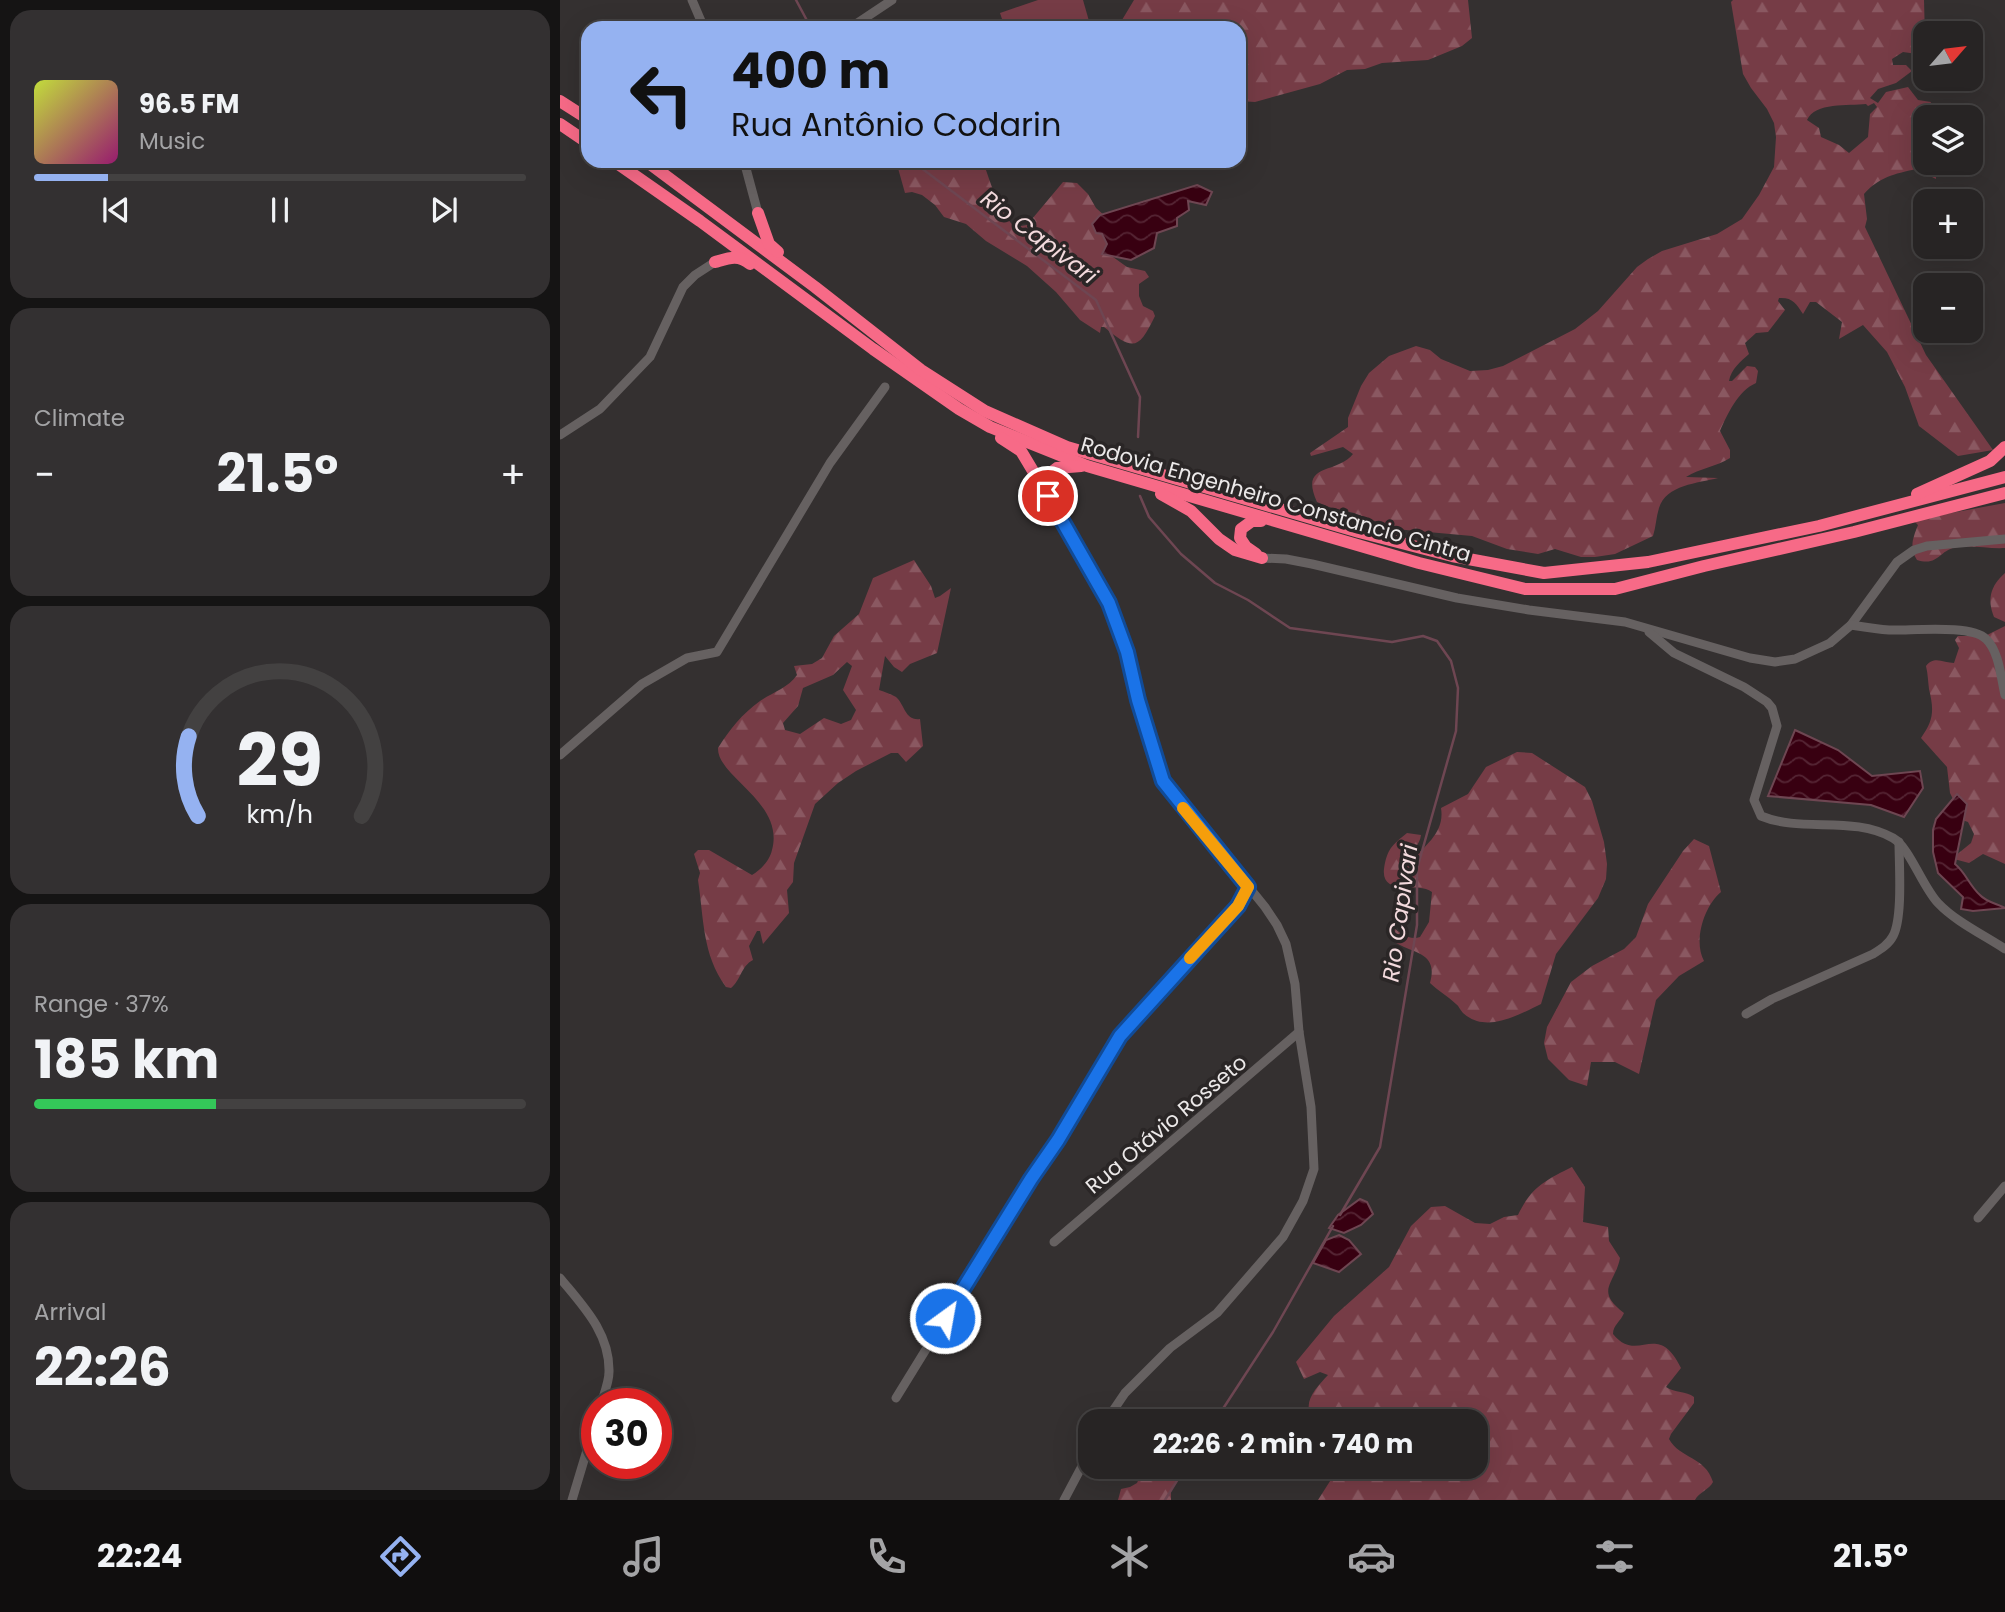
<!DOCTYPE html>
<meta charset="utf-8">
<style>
:root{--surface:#272424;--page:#333031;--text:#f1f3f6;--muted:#a4a4a6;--line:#434141;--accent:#95b2f1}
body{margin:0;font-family:Poppins,sans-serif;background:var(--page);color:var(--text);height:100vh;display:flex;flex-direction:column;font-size:26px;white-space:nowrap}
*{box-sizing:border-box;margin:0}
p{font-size:23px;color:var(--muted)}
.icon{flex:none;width:38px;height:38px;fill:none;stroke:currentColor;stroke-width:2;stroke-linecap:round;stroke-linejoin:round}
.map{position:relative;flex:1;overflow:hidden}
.sheet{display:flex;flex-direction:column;gap:10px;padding:10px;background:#151414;width:560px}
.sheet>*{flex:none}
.hud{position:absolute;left:21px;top:21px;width:665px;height:147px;border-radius:21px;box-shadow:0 7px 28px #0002,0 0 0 2px var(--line);background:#95b2f1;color:#111;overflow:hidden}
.needle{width:46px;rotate:62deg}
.tools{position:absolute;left:1353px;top:21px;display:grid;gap:14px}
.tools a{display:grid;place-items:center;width:70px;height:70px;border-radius:14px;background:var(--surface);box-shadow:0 7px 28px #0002,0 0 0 2px var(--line);font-size:35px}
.speed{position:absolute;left:21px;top:1388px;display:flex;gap:14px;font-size:35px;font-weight:700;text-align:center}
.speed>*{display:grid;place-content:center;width:91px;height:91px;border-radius:50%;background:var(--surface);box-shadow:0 7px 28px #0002,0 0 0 2px var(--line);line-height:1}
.speed .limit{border:10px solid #d22;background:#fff;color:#111}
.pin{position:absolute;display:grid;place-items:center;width:60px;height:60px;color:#fff;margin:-30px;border:4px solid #fff;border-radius:50%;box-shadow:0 2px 7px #0007}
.me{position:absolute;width:77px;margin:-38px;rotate:32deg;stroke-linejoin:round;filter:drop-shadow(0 0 5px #0008)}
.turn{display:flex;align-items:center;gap:24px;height:147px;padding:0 35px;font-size:32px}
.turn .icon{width:91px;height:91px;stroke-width:2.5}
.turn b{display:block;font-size:49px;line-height:60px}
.big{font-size:52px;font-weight:700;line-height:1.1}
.sheet .card{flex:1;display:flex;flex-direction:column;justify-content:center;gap:10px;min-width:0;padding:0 24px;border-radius:21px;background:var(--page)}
.sheet .dial{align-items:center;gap:0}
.dial svg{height:182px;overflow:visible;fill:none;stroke:var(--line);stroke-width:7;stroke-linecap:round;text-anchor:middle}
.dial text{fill:var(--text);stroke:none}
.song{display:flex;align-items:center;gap:21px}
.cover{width:84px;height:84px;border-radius:10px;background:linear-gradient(135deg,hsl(70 70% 55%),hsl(320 70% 35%))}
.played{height:7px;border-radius:4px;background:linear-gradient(90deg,var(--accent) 15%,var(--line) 15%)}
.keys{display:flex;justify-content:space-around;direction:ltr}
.heat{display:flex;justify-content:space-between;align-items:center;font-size:38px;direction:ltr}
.charge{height:10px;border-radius:5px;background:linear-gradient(90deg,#34c759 37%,var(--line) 0)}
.trip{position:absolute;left:518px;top:1409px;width:410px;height:70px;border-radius:21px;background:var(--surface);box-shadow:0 7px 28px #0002,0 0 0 2px var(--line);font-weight:700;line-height:70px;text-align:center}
.tab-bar{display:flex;height:112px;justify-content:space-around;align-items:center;background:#100e0e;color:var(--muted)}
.tab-bar .icon{width:49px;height:49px}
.tab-bar .active{color:var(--accent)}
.tab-bar b{font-size:32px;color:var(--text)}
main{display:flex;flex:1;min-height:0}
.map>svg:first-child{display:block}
.grass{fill:#763c46}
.forest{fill:url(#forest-firs);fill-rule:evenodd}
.water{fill:url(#water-waves);stroke:#6e4652;stroke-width:2}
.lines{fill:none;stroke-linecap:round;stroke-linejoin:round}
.stream{stroke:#6e4652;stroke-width:2.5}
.minor{stroke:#666161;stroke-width:9}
.highway{stroke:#f76a87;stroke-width:12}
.route-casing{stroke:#114b97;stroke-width:18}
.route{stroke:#1a73e8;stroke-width:12}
.slow{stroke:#f59e0b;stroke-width:12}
.labels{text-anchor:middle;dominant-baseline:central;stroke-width:7;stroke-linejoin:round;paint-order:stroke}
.street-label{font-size:21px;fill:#ece9e9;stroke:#2a2626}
.water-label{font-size:23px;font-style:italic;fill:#f3dadd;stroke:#2a2626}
</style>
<main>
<section class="sheet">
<div class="card">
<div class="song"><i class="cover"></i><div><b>96.5 FM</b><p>Music</p></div></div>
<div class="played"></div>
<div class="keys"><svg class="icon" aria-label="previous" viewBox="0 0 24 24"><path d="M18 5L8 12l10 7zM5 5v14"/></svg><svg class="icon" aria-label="pause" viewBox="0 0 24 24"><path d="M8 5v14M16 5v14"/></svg><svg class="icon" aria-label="next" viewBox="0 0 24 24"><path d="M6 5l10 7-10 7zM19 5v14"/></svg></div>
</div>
<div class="card"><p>Climate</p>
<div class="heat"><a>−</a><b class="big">21.5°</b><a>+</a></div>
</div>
<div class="card dial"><svg viewBox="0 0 100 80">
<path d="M14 69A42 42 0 1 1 86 69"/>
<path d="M14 69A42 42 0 0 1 10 34" stroke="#95b2f1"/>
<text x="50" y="56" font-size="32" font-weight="700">29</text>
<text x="50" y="72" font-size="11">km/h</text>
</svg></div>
<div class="card"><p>Range · 37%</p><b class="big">185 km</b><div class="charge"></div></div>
<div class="card"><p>Arrival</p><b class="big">22:26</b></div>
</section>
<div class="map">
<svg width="1445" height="1500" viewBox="0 0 1445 1500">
<defs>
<pattern id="forest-firs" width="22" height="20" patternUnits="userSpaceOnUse" patternTransform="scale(1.75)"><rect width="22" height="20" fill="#763c46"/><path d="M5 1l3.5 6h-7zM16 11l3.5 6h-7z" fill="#8a5861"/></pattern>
<pattern id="water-waves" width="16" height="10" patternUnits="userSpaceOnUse" patternTransform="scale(1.75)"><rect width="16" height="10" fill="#380011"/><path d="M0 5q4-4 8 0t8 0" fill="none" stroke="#552534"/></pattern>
</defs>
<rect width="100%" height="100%" fill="#343030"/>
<path class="grass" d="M478,0H523L531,28H445L440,13Z"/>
<g class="forest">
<path d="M574,0H908L912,38L902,46L868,60L822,63L805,69L787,70L760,84L695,102L680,101L679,28H548L562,20Z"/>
<path d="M1173,0H1364L1365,39L1363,47L1357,54L1343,52L1332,59L1333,65H1346L1352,71L1336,83L1318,89L1310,98L1318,103L1326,92L1348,87L1358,100L1371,102C1360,127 1365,137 1365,163H1375L1376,179L1356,169C1334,174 1319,177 1304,194L1307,219L1305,227L1366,355L1433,450L1398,456L1359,426L1345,387L1327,352L1303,325L1279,339L1282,322L1256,302H1250L1243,314C1236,303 1232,297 1219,298L1218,301L1225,310L1208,332L1196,333L1185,343L1189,354C1181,361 1171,369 1169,381H1172L1187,366L1195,367L1198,371L1196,383C1178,391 1168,413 1160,431L1170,450V458C1156,467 1140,468 1126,477L1158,478C1138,483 1106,485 1099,508C1096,517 1096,527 1093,536L1055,554L1035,557H1021L995,549L978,554L947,549L912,536L835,529L794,513L769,507L757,502C739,462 776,475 793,454L783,447L751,456L750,453L788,427V418L801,386L809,373L829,356L856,346L870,350L881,359L910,371L928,370L943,366L1015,329L1038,311L1077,267L1088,259L1102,251L1157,234L1182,219L1199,195L1214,167L1216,137L1214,123L1207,109L1191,88L1183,74L1171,2ZM1314,103L1317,107L1310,114L1308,137L1289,153L1279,145L1261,137L1259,128L1247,120C1255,102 1288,106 1306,104L1308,106Z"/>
<path d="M336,161H423C431,185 438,208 454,227L467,225L503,182L517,183L528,194L536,208L546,217L553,257L567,267L585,271L589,277L579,284V296L583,306L593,311L595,316C579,349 574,352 544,327H541L540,333L520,320L496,292L467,266L426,241L406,224L384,217L375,205L362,195L352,192L345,193Z"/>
<path d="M1445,503V548C1430,549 1413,545 1398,547C1379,549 1379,567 1357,560C1349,547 1353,538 1358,525L1353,520Z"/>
<path d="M354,560L371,586L375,598L380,596L391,588L377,653L350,664L342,672L334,667L325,656L319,690C325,692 331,694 336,697C345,705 345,721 360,719L363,746L346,762L338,753H331L296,771L278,783L255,804L234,863L233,882L227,890L229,913L203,944L200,931H197L189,946L193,960C181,966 181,980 171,988L166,987C142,954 144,919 138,880L140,873L134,854L138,850H149L192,875C201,870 210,860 212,850C225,802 157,777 158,748C170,729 182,714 200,701C213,692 228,688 237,675L234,666L252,664L262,658L274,636L299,614L313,578ZM287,662L292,666L283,690L296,710L291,720L281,724L264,718L240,734L225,730L223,723L238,706L243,688L273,675Z"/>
<path d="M1445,573V622L1434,617C1427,600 1430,586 1445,573Z"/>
<path d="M1445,626V864L1423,854L1409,863L1394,859L1395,856L1411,843L1414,834L1408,822L1399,819L1398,809L1390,793L1387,767L1361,738C1374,720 1374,710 1369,689C1368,682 1368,674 1366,666C1374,655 1384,663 1394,663L1399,648L1395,640L1398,636H1425Z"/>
<path d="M957,752L972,753L1025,787L1032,801L1044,842L1047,864L1046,879L1038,898L996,954L981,1004C958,1015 926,1034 903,1013C900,1010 899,1006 896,1004C888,996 878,991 870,983C878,954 857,954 838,944C833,942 830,936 827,931L830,925C839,932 849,941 860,937L869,922L872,892C858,881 821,897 824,869C827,849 832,845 847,833L861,835C860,845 850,852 851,861C866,845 885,832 881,808L908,794L926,767Z"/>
<path d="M1134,839L1149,846L1161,892C1144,906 1133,941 1144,961L1119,976L1096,1000L1079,1074L1055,1062H1031L1027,1086L1009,1080L988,1059L984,1043L987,1027L1011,982L1032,966L1064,949L1076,937L1088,904L1123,851Z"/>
<path d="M1012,1167L1025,1187L1023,1222L1048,1227L1049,1241L1060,1258C1055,1284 1034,1290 1064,1313C1061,1321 1053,1325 1053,1334C1078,1365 1097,1319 1121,1368L1106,1387C1115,1393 1126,1391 1134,1397V1403L1111,1434L1109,1439C1120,1459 1145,1456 1153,1482C1149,1490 1139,1492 1135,1500H758L779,1467L915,1466V1421H789L787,1419L755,1421C739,1404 757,1387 768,1375L760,1372L744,1379L736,1362L774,1316L829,1267L851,1226L871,1207L885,1206L915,1223L930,1224L944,1217L958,1215C971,1187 986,1180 1012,1167Z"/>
<path d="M584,1467H619V1474L611,1490V1500H558L561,1489L570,1487L577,1483Z"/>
</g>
<g class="water">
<path d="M637,185L652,192L646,205L628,201L629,210L617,218V226L597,233L594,248L571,260L542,254L547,244L542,234L536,233L532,224L540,215Z"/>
<path d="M1235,730L1278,750L1312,776L1360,771L1363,788L1344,817L1311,805L1208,796Z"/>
<path d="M1397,794L1407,804L1395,864C1406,873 1409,885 1420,895C1426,902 1438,904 1445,908L1413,911L1401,909L1403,897L1378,873L1373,852V830L1376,819Z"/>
<path d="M800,1199L807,1202L813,1214L801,1225L784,1233L769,1228L778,1215Z"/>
<path d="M779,1235L789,1240L801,1254L779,1272L753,1263L766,1240Z"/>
</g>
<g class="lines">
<g class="stream">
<path d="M236,0L251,28"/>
<path d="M352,161L536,300L580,397L578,437"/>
<path d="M580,496L589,517L621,554L655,583L688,600L730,628L832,642L863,636L877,641L891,661L898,688L896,731L857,869V925L820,1147L780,1215"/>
<path d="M655,1421L713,1332L773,1226"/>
<path d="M605,1500L626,1466"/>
</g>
<g class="minor">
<path d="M132,0L144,28"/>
<path d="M290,28L332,0"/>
<path d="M184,161L198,213"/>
<path d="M0,435L40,409L90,357L123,287L135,275L155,262"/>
<path d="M488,496L549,602L567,652L578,700L603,781L705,907L717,925L726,944L735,984L739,1032L751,1107L754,1169L743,1201L723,1237L657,1313L610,1348L565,1393L546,1421"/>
<path d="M702,558L726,559L752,564L897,598L969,610L1065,622L1190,658L1215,662L1235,659L1270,643L1291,625L1337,562L1354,550L1367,546L1445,539"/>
<path d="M1291,625C1304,627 1316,629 1329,630C1350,631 1411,624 1426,639C1439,651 1441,678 1445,695"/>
<path d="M1089,632L1114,653L1184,687L1207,702L1212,708L1217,726L1194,800L1201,816C1242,833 1293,815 1333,838C1350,848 1362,886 1378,903C1396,922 1424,935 1445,949"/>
<path d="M0,755L82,684L127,658L157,652L270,463L325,387"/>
<path d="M1186,1014L1212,999L1313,954C1321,949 1329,944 1333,936C1343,918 1339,864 1339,842"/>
<path d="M1418,1218L1445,1186"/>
<path d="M494,1242L739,1032"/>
<path d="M0,1278C23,1306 50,1333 49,1372C49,1382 44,1394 41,1404"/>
<path d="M336,1398L471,1179L498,1140L560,1036L678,907L688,887"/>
<path d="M12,1500L37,1417"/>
<path d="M504,1500L530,1451"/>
</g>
<g class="highway">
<path d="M0,101L28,119"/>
<path d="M0,124L28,143"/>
<path d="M54,161L140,221L313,349L399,409L430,427L527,466L859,563L965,589H1055L1144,566L1294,532L1445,493"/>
<path d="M86,161L255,287L361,370L425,411L507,447L799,532L892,556L984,573L1088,562L1259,526L1445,477"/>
<path d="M198,213L209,244L218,252"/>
<path d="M155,262C169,258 178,254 190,264"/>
<path d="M441,438L461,451L488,496"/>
<path d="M486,489L485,477L497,468L521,466"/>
<path d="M601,494L631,511L659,539L675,550L702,558"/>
<path d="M1357,494L1430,461L1445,447"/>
<path d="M696,554L686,547L680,538L681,529L692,521H701"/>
</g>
</g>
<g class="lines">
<g class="route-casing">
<path id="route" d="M385,1318L471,1179L498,1140L560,1036L678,906L688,887L603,781L578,700L567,652L549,603L488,496"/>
</g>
<use href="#route" class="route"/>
<path class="slow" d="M623,808L688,887L678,906L630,958"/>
</g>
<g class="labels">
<g class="street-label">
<text transform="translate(716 499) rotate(16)">Rodovia Engenheiro Constancio Cintra</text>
<text transform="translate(606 1124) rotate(-40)">Rua Otávio Rosseto</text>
</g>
<g class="water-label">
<text transform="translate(479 237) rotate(37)">Rio Capivari</text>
<text transform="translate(840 913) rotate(-82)">Rio Capivari</text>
</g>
</g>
</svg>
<div class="tools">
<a><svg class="needle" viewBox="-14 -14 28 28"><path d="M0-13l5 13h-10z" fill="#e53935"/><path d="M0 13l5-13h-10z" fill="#a4a4a6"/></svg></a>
<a><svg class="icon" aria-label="layers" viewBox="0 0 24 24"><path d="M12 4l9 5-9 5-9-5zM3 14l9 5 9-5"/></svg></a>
<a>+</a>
<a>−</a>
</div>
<div class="speed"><div class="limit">30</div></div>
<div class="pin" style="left:488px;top:496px;background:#d93025"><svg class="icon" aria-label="arrive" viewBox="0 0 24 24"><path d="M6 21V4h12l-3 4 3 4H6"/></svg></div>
<svg class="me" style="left:385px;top:1318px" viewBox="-20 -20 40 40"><circle r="17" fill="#1a73e8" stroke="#fff" stroke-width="3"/><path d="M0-11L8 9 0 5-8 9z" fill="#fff"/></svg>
<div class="trip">22:26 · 2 min · 740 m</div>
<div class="hud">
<div class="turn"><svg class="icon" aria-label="left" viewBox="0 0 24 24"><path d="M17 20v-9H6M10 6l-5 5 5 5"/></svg><div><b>400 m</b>Rua Antônio Codarin</div></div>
</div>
</div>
</main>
<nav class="tab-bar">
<b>22:24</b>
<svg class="icon active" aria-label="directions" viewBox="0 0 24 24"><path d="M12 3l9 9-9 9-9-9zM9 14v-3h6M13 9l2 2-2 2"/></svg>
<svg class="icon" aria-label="music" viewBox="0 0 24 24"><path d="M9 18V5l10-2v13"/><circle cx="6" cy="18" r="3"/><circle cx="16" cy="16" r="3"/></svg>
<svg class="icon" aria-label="phone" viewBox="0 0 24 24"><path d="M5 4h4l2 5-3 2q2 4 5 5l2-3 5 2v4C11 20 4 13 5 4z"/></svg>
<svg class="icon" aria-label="climate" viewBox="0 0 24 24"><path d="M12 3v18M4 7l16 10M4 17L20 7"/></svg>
<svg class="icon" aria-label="car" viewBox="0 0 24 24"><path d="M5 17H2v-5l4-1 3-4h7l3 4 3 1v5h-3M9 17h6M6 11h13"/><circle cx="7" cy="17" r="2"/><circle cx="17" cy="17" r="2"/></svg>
<svg class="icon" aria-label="filters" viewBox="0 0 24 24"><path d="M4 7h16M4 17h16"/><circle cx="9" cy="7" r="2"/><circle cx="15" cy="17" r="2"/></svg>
<b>21.5°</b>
</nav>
